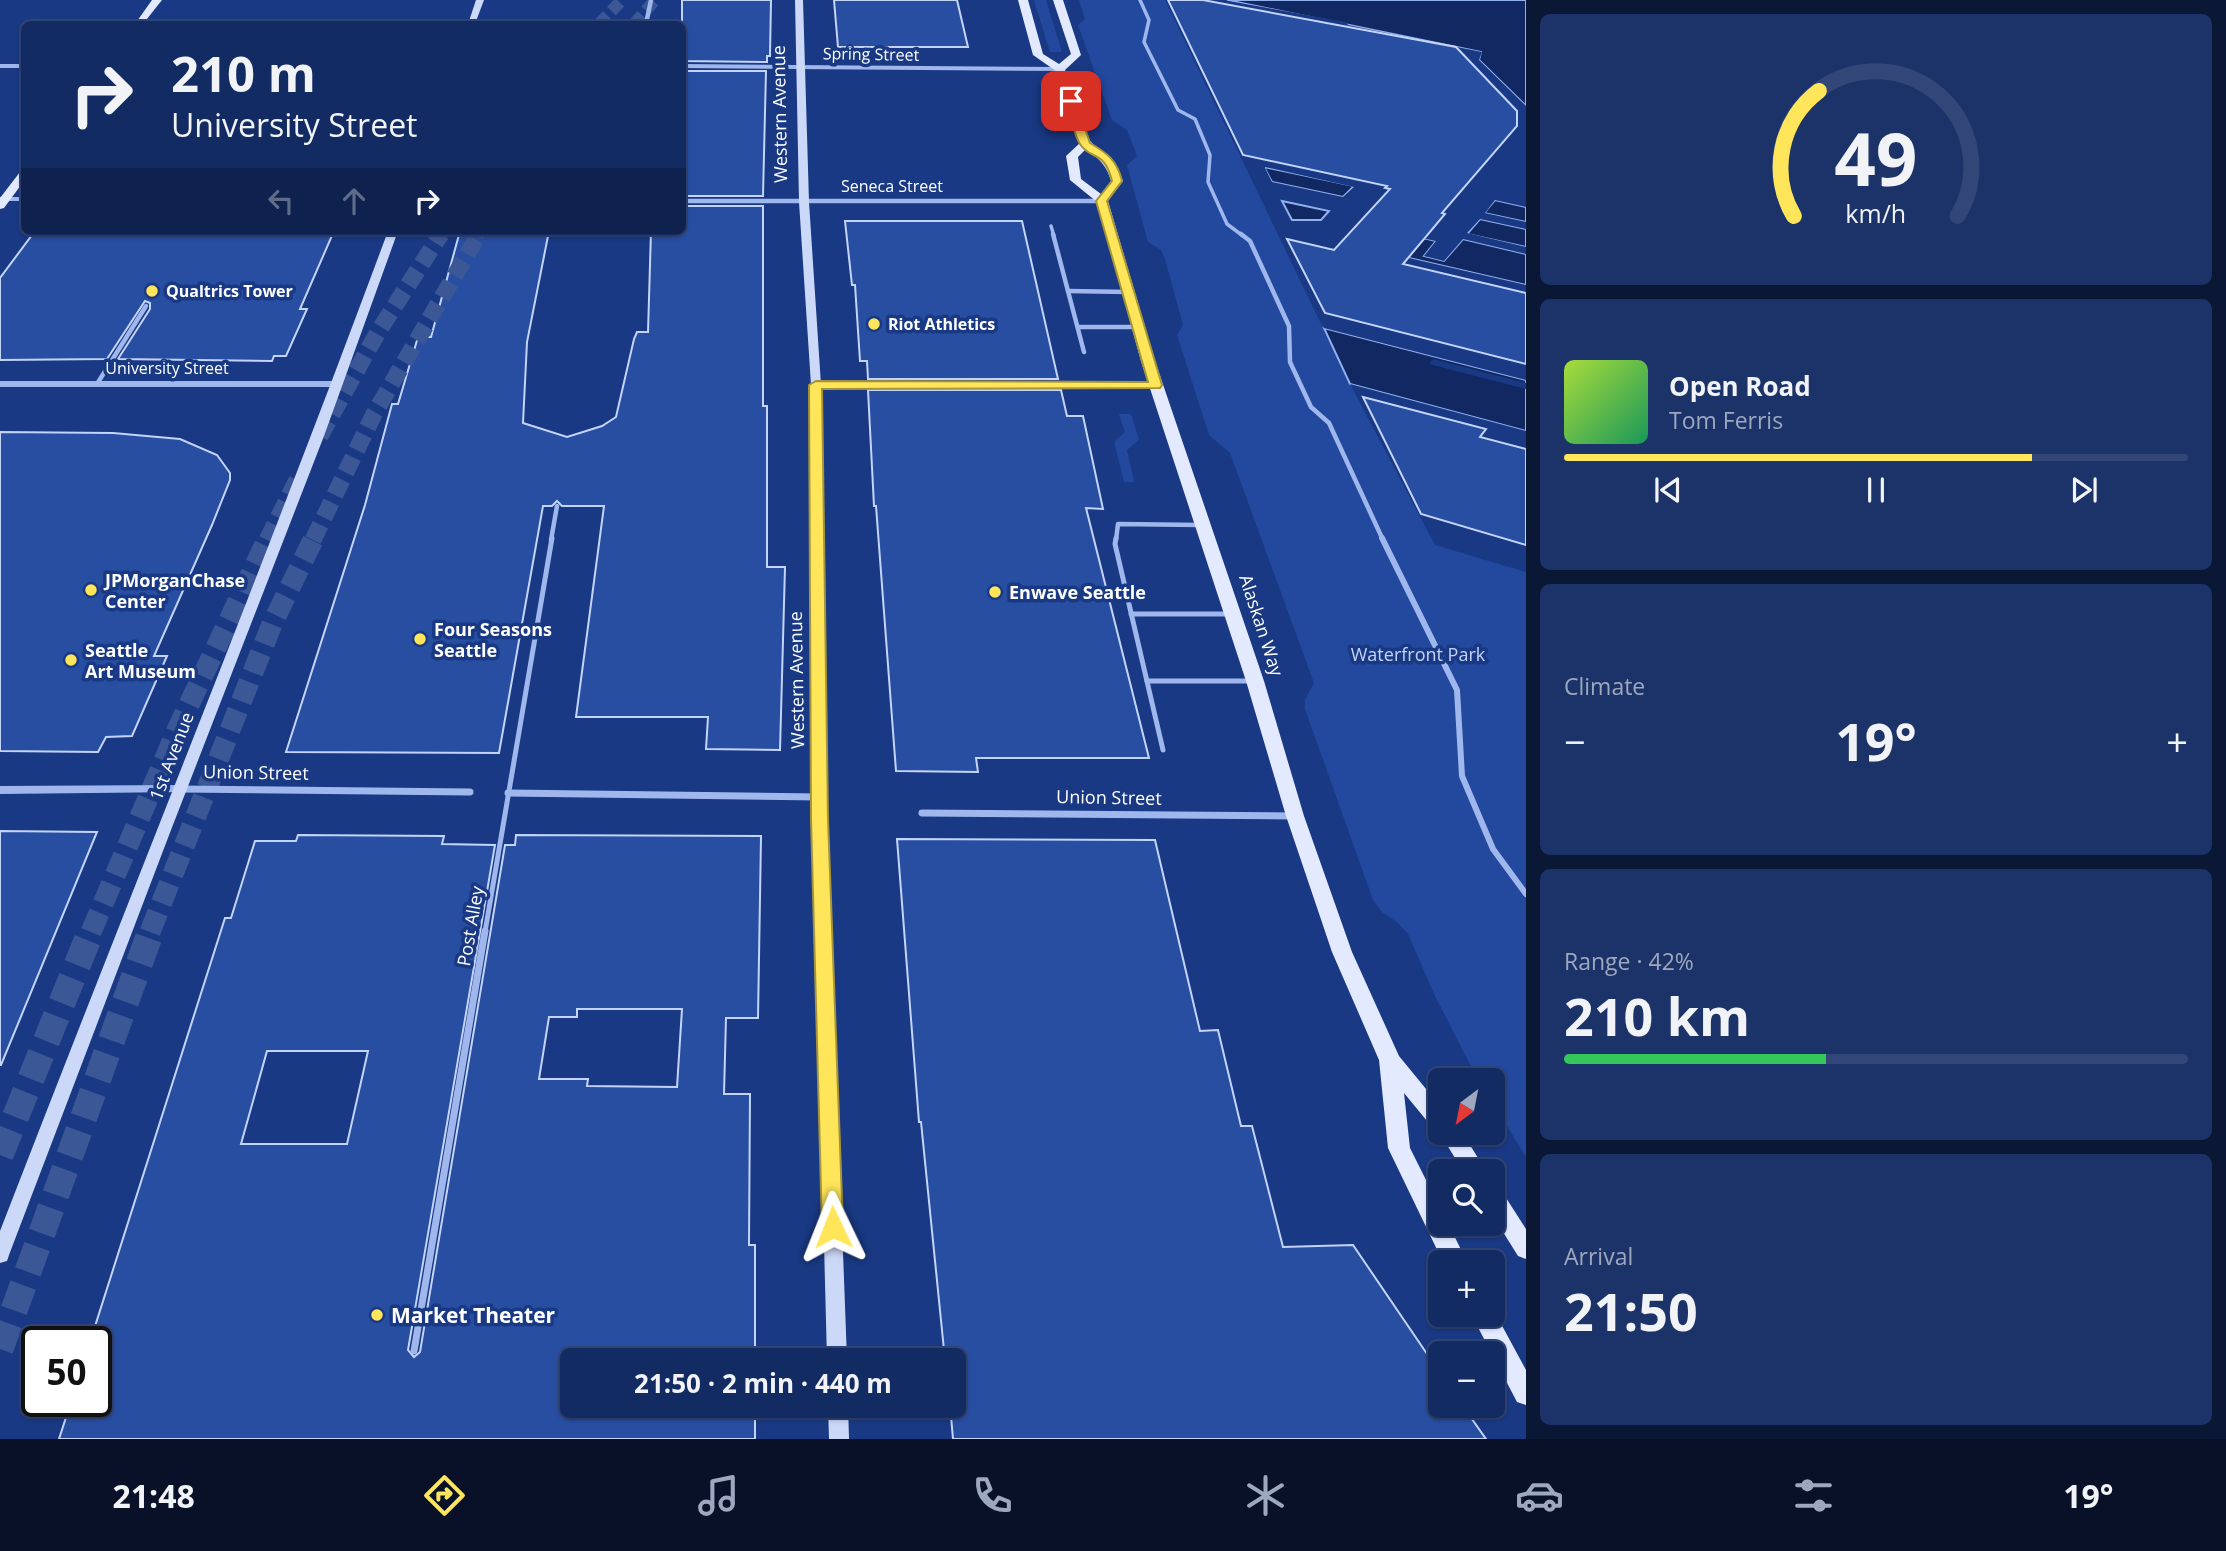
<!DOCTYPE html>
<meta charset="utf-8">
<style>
:root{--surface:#132b63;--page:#1c3369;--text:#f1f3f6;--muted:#9da7be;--line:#324778;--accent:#fee55a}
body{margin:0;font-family:"Open Sans",sans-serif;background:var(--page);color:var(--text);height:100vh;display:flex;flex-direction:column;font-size:26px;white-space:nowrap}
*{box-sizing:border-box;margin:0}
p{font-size:23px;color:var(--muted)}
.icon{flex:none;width:38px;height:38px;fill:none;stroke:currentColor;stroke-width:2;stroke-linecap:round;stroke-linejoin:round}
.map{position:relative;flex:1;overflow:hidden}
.side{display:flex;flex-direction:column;gap:14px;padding:14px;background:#0a1836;width:700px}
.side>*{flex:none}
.guide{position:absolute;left:21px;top:21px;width:665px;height:214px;border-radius:10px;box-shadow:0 2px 5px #0004,0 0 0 2px var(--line);background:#132b63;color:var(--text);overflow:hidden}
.needle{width:46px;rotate:212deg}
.tools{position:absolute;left:1428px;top:1068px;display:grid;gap:14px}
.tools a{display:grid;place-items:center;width:77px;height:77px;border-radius:10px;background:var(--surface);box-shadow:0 2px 5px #0004,0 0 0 2px var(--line);font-size:35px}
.speed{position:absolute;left:21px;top:1326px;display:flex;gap:14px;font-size:35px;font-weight:700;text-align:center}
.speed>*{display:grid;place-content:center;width:91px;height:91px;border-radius:50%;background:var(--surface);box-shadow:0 2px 5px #0004,0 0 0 2px var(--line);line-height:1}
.speed .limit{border:4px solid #111;border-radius:10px;background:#fff;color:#111}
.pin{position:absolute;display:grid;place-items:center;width:60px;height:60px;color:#fff;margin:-30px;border-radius:14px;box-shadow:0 4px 10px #0006}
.me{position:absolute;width:77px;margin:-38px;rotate:358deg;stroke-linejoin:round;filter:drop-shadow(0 0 5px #0008)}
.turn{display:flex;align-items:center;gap:24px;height:147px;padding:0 35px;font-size:32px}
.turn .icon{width:91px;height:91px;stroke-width:2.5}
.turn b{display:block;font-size:49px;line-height:60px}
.lanes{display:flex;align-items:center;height:66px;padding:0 35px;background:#0003;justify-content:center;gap:35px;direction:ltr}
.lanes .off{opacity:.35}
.big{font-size:52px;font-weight:700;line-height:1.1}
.side .card{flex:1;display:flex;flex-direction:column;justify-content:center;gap:10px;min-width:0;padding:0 24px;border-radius:10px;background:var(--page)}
.side .dial{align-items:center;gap:0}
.dial svg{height:182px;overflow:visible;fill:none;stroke:var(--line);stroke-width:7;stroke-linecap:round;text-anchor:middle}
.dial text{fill:var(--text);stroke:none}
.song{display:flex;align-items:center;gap:21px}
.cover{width:84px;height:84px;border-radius:10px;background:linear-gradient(135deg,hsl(80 70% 55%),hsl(150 70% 35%))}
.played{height:7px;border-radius:4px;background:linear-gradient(90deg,var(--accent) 75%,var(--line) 75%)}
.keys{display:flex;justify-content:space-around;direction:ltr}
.heat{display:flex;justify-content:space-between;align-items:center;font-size:38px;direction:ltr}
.charge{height:10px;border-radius:5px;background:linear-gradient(90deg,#34c759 42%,var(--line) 0)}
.trip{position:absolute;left:560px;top:1348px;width:406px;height:70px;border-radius:10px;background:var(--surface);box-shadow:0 2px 5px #0004,0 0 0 2px var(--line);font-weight:700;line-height:70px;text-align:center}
.dock{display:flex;height:112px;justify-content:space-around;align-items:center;background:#081128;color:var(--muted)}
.dock .icon{width:49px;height:49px}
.dock .selected{color:var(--accent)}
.dock b{font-size:32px;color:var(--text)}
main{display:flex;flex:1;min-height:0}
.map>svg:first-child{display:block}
.green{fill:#22499d}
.water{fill:#112862;stroke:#91b0ee;stroke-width:2}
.pier{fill:#193984;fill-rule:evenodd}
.building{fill:#284ea2;stroke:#c4d4f9;stroke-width:2;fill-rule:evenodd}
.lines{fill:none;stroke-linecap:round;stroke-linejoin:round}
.motorway-tunnel-far3{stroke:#3c5796;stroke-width:12;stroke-dasharray:12 6;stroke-linecap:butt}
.motorway-tunnel-far2{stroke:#3c5796;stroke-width:17;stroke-dasharray:17 8;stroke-linecap:butt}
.motorway-tunnel-far1{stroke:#3c5796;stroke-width:21;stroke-dasharray:21 10;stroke-linecap:butt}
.motorway-tunnel{stroke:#3c5796;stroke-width:27;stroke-dasharray:27 14;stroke-linecap:butt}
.service-far3{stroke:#9fb7ec;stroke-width:3.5}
.service-far2{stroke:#9fb7ec;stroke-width:4.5}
.service-far1{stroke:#9fb7ec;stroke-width:5}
.service{stroke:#9fb7ec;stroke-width:7}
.pedestrian-far2{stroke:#9fb7ec;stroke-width:3.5}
.pedestrian-far1{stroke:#9fb7ec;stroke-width:4.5}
.pedestrian{stroke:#9fb7ec;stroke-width:6}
.minor-far1{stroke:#9fb7ec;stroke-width:4.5}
.minor{stroke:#9fb7ec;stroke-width:7}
.tertiary{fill:#9fb7ec;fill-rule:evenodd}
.secondary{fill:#cbd8f8;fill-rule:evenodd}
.primary{fill:#e3eaff;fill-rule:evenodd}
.route{fill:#fee55a;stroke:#a5953a;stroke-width:2}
.poi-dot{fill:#fee55a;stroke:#193984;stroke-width:2.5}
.labels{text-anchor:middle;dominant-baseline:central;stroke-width:7;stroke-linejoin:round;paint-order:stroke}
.far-street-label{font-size:16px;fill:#fff;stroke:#193984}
.far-poi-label{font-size:16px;font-weight:bold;fill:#fff;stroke:#193984;text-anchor:start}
.street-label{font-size:18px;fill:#fff;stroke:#193984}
.poi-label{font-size:18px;font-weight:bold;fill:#fff;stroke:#193984;text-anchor:start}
.park-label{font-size:18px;fill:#c4d4f9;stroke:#193984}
.near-poi-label{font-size:21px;font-weight:bold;fill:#fff;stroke:#193984;text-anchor:start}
</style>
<main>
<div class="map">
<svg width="1526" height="1439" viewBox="0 0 1526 1439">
<rect width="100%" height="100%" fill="#193984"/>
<g class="green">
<path d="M1034,0H1046L1062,52H1050Z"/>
<path d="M1079,0H1165L1350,384L1435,545L1526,572V1157L1493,1103V1080H1478L1435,996L1408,934L1398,923L1382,912L1373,900L1305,709V700L1314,683L1230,453L1209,435L1177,335L1183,325L1165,259L1161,250L1148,242L1127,165L1137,156L1127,130L1112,120L1078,25L1085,19Z"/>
<path d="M1119,414H1131L1139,440L1127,450L1134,482H1124L1115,446V441L1125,432Z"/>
</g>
<g class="water">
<path d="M1227,0H1526V106L1479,60L1481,52Z"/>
<path d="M1264,167L1354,186L1343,197L1272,182Z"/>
<path d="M1495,200L1526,207V222L1484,213Z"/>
<path d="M1282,201L1329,211L1321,220H1292Z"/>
<path d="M1480,219L1526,229V247L1467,234Z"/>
<path d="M1402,233L1436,241L1424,256L1444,261L1463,239L1526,254V285L1409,258Z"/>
<path d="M1324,328L1526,380V431L1350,384Z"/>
</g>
<g class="pier">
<path d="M1223,0L1346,22L1348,25L1396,35L1482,52L1479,60L1526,106V110L1476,62L1477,55L1226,3Z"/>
<path d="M1204,82L1220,86L1306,123L1524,167L1516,176L1526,178V184L1512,181L1500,194L1526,200V207L1495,200L1485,213L1526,222V229L1480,219L1467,233L1526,247V250L1522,249L1526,250V254L1463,239L1444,261L1424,256L1436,241L1403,234L1416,248L1409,258L1526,285V289L1407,261L1402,230L1438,238L1439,243L1430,254L1443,257L1460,237L1465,236L1464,231L1477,217L1482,216L1481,211L1517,169L1305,127L1230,107L1216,102Z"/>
<path d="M1263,164L1355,183L1357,187L1343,201L1272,185L1261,168ZM1265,168V167L1354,187L1343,197L1272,182Z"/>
<path d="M1322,325L1526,376V380L1324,328Z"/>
<path d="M1433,359L1526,383V389L1429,364Z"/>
<path d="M1350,384L1526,431V434L1353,388Z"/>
</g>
<g class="building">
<path d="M682,0H771L770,56H767V62L682,61Z"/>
<path d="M834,0H957L968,47H838Z"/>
<path d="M1168,0H1203L1456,47L1517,111V126L1442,213L1445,214L1403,264L1526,293V364L1325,313L1287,239L1334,250L1390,189L1385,188L1387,186L1243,155Z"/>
<path d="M682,71H766L763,196H682Z"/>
<path d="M682,206H763V406H767V567H785L780,750L706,749L708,717H576L604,506H562L557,501L552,506H543L499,753L286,752L365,505L392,404H398L418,337H431L460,231H549L527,342L523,423L567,437L602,426L616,417L634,339L637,332H648L651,231H682Z"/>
<path d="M845,221H1022L1058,379H868L867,361H860L855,285H852Z"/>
<path d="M35,231H334L300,309H307L286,356H274L272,361L118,359L150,309V303L145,301L107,359L0,360V278Z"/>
<path d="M868,390H1061L1067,416H1083L1103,509L1086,508L1149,758H976L978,772L896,771L876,506H874Z"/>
<path d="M1363,397L1486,429L1480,437L1526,449V545L1421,514Z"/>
<path d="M0,432L113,433L180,439L217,455L230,473V480L212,525L154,656H167L132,736L106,737L98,752L0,751Z"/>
<path d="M0,831L97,832L1,1065H0Z"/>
<path d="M298,835L444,836L442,844L495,845L408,1350L414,1357L420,1352L505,845H515L516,835L761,836L758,1018H726L724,1094H750L749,1245H755V1360H572V1405H755V1439H59L71,1402H96V1342H90L225,918H231L255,841H296ZM577,1009H682L677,1087L587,1086L588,1079H539L549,1017H577ZM267,1051H368L347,1144H241Z"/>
<path d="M897,839L1155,840L1200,1031L1218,1030L1241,1126H1252L1283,1247L1353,1245L1440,1373V1405H1462L1486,1439H953L950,1405H954V1360H945L921,1122H919Z"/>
</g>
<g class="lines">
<g class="motorway-tunnel-far3">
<path d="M599,24L622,0"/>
<path d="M634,24L655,0"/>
<path d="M440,236L443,231"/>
<path d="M478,236L481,231"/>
</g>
<g class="motorway-tunnel-far2">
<path d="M320,436L378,332L441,234"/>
<path d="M267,540L297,480"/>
<path d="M313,540L374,414L479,234"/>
</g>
<g class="motorway-tunnel-far1">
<path d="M91,932L177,730L268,538"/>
<path d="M150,932L272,624L314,538"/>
</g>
<g class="motorway-tunnel">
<path d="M0,1155L91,931"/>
<path d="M0,1349L151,931"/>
</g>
<path class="service-far3" d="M1051,226L1054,236"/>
<g class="service-far2">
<path d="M1053,234L1084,352"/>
<path d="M1068,291L1128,292"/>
<path d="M1078,327H1137"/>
<path d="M551,540L557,506"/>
<path d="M1116,540L1118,524L1200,525"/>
</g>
<g class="service-far1">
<path d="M1116,538L1115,544L1163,750"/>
<path d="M1131,614H1230"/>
<path d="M1147,681H1252"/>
<path d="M485,932L552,538"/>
</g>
<path class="service" d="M414,1351L485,931"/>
<path class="pedestrian-far2" d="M1140,0L1149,20L1144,42L1178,110L1195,119L1210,155L1208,182L1227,224L1243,236"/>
<g class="pedestrian-far1">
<path d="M1241,234L1250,241L1289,326L1290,362L1311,407L1329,423L1383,540"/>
<path d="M97,384L146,306"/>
</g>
<path class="pedestrian" d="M1382,538L1457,690L1462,776L1493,849L1526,894"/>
<g class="minor-far1">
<path d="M646,24L651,0"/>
<path d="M682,201H1102"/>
</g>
<g class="minor">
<path d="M180,789L470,792"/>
<path d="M508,793L819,797"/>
<path d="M922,813L1295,816"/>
</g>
<g class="tertiary">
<rect x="0" y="64" width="24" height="4"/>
<path d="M682,64L1060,67L1064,69L1060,71L682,68Z"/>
<rect x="0" y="197" width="24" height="4"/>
<path d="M0,381H335L340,384L335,387H0Z"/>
<path d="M816,382H1156L1161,385L1156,388L813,387V383Z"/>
<path d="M179,785L184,786L185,789L184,792L0,794V786Z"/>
</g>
<g class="secondary">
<path d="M476,0H484L475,24H468Z"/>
<path d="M795,0H803L809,202L821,385L827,819L847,1360H827L813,819L811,385L799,202Z"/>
<path d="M388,231H398L324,436L171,830L9,1255L7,1261L0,1263V1231C129,897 264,566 388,231Z"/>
<path d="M828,1405H848L849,1439H829Z"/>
</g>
<g class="primary">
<path d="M152,0H162L143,24H135Z"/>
<path d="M1018,0H1028L1043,54L1059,64L1071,54L1053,0H1063L1081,55L1065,70C1071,85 1083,133 1092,143C1106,159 1115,157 1123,181L1108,201L1155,361L1264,681L1304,816L1352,952L1399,1056L1440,1106V1132H1462L1486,1171H1463L1439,1132L1440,1130L1432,1127L1404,1093L1410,1148L1440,1208V1223H1448L1467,1262H1443L1388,1148L1379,1060L1332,952L1286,816L1246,681L1141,361L1097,202L1070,180L1066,156L1080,143L1056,71L1033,55ZM1086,149C1099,158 1107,166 1111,181L1101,194L1081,179L1078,157Z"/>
<path d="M24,171V181L4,208L0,209V198L20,172Z"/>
<path d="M1493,1188L1501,1190L1526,1229V1259L1518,1256L1493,1216Z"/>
<path d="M1493,1309L1526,1370V1405L1517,1402L1471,1314H1493Z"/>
</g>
</g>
<path class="route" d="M1071,98L1076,101L1090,143C1107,153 1117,160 1122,181L1107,201L1162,385L1160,388L822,389L828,819L843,1227L840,1233L833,1236L825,1233L822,1227L811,819L809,385L816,381L1148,382L1096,201L1112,181C1104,149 1091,161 1080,144C1073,133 1071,114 1066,101Z"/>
<g class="poi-dot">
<circle cx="152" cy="291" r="7"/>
<circle cx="874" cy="324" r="7"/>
<circle cx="91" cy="590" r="7"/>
<circle cx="995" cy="592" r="7"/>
<circle cx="420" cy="639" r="7"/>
<circle cx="71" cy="660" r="7"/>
<circle cx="377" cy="1315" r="7"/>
</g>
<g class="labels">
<g class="far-street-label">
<text transform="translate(871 54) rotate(1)">Spring Street</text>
<text x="892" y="186">Seneca Street</text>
<text x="167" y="368">University Street</text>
</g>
<g class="far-poi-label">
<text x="166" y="291">Qualtrics Tower</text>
<text x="888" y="324">Riot Athletics</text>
</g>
<g class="street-label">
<text transform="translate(779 114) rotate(-91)">Western Avenue</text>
<text transform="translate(1262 625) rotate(72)">Alaskan Way</text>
<text transform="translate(796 680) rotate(-91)">Western Avenue</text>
<text transform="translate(171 756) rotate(-69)">1st Avenue</text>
<text transform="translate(256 772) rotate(1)">Union Street</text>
<text transform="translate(1109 797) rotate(1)">Union Street</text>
<text transform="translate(470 926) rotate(-80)">Post Alley</text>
</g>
<g class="poi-label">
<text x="105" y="580">JPMorganChase<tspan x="105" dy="21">Center</tspan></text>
<text x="1009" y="592">Enwave Seattle</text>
<text x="434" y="629">Four Seasons<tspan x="434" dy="21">Seattle</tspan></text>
<text x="85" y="650">Seattle<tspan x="85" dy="21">Art Museum</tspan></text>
</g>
<g class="park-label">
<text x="1418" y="654">Waterfront Park</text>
</g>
<g class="near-poi-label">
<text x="391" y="1315">Market Theater</text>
</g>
</g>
</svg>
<div class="tools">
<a><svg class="needle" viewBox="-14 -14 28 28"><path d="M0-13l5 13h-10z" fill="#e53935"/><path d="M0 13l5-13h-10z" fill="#9da7be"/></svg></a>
<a><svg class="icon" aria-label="search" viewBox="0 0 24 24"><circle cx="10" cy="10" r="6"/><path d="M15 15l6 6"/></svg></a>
<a>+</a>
<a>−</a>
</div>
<div class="speed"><div class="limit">50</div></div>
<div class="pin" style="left:1071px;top:101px;background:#d93025"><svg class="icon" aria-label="arrive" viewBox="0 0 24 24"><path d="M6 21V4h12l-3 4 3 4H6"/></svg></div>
<svg class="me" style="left:833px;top:1227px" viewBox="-20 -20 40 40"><path d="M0-17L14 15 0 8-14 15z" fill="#fee55a" stroke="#fff" stroke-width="4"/></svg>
<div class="trip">21:50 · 2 min · 440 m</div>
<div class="guide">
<div class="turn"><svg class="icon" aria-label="right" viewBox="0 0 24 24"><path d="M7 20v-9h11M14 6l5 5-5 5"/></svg><div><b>210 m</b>University Street</div></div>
<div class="lanes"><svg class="icon off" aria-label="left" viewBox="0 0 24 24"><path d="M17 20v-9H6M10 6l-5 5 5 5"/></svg><svg class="icon off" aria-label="ahead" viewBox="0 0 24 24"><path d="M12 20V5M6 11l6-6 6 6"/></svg><svg class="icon" aria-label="right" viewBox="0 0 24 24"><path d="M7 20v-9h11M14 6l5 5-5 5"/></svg></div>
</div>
</div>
<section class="side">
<div class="card dial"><svg viewBox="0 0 100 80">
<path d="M14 69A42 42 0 1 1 86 69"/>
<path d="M14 69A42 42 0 0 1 25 14" stroke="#fee55a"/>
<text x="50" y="56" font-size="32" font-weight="700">49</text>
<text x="50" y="72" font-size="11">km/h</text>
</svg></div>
<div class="card">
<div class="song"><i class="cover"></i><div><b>Open Road</b><p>Tom Ferris</p></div></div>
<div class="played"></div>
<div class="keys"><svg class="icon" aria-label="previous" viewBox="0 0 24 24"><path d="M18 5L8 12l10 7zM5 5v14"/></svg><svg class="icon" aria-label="pause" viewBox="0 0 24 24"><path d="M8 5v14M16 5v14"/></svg><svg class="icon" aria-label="next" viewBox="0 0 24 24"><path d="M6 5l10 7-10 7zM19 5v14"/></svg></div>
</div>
<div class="card"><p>Climate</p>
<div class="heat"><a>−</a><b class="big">19°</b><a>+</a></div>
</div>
<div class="card"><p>Range · 42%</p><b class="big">210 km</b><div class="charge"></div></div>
<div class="card"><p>Arrival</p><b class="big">21:50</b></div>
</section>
</main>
<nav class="dock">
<b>21:48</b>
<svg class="icon selected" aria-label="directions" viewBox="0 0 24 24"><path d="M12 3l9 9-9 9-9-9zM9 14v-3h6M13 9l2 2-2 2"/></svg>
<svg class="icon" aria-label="music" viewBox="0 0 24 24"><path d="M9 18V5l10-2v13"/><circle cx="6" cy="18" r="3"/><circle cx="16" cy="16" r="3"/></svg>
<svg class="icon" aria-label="phone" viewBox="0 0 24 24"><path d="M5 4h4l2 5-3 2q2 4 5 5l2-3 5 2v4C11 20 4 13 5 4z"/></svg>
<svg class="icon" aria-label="climate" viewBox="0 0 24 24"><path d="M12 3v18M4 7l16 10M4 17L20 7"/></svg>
<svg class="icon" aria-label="car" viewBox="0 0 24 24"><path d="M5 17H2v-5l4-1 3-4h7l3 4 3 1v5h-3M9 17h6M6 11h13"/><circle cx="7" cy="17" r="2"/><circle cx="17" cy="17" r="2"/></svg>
<svg class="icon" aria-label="filters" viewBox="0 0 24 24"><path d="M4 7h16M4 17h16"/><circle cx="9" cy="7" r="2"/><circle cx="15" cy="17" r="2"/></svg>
<b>19°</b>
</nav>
